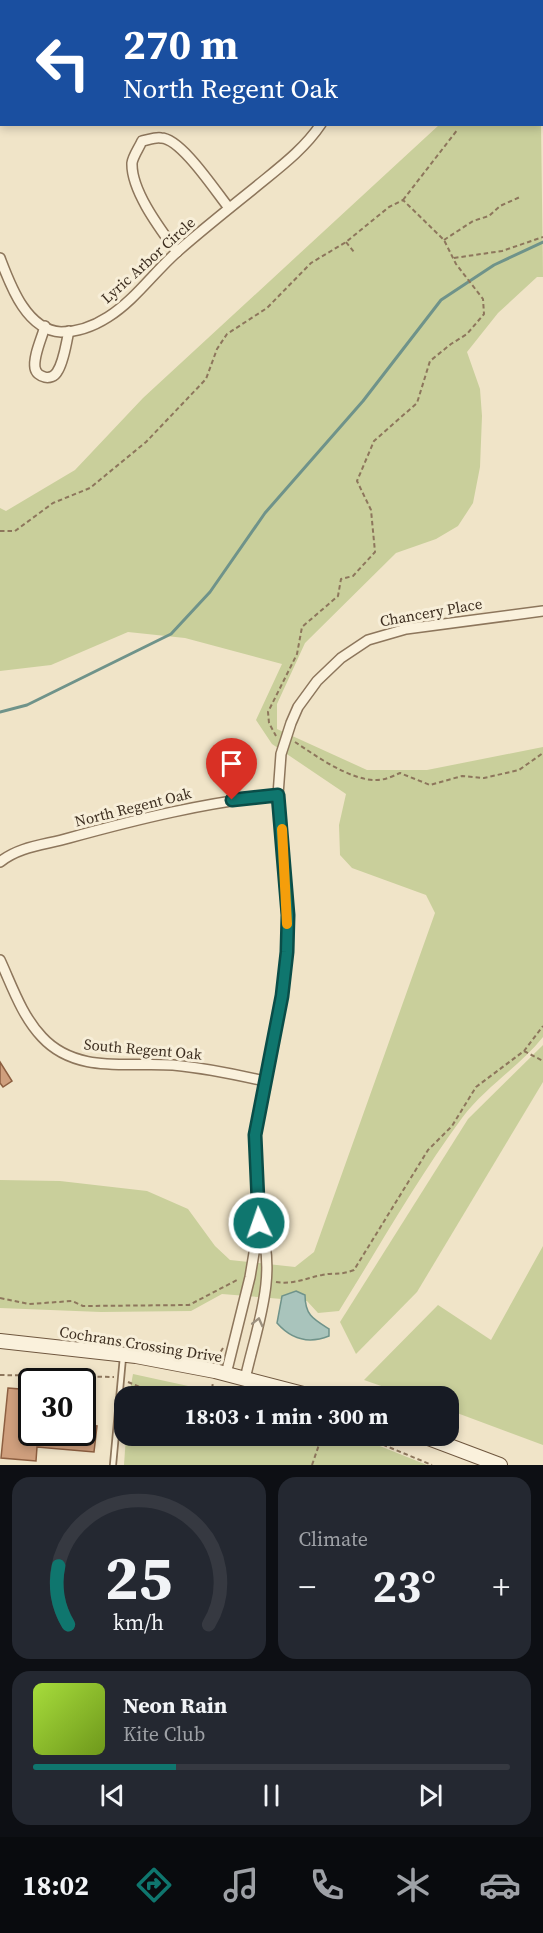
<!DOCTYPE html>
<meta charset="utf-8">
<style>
:root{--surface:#171b24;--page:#242831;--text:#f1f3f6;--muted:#9ea1a6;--line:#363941;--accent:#0f766e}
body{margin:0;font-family:"Source Serif 4",serif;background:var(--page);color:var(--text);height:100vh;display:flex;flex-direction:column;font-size:22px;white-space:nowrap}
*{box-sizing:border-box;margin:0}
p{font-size:20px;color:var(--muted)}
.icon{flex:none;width:33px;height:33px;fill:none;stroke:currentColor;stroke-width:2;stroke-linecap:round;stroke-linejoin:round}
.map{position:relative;height:1465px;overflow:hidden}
.panel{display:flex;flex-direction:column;gap:12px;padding:12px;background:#0d0f14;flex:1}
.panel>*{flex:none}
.banner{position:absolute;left:0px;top:0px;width:543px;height:126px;box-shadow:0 3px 9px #0003;background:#1a4fa0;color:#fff;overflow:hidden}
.speed{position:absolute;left:18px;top:1368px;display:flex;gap:12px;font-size:30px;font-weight:700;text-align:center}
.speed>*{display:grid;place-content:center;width:78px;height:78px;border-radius:50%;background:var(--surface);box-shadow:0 3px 9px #0003;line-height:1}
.speed .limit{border:3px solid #111;border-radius:9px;background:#fff;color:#111}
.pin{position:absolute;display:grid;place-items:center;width:51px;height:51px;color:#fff;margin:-62px -26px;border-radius:50% 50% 50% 0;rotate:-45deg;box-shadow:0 0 6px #0007}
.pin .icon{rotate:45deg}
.me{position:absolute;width:66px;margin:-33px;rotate:357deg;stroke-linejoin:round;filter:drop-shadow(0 0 4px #0008)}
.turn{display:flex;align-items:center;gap:21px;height:126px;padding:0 24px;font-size:27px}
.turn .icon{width:78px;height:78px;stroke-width:2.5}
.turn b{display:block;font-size:42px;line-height:51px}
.big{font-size:45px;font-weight:700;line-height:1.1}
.panel .tile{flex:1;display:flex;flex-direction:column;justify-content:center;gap:9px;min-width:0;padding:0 21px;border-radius:18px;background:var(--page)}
.panel .dial{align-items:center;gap:0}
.dial svg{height:156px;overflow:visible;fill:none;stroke:var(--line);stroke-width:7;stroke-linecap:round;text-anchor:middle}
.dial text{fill:var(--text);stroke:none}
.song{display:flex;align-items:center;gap:18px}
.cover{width:72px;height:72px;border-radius:9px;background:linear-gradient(135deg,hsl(80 70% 55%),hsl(80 70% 35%))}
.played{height:6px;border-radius:3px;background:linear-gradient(90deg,var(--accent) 30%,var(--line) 30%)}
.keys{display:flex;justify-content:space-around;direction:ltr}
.heat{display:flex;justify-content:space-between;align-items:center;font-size:33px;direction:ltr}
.panel .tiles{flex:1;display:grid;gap:12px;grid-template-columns:1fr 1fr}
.tile:last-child{grid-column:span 2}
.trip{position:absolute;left:114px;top:1386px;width:345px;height:60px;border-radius:18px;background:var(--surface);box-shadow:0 3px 9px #0003;font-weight:700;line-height:60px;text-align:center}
.menu{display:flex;height:96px;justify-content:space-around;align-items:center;background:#090b0e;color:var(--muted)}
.menu .icon{width:42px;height:42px}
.menu .current{color:var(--accent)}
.menu b{font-size:27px;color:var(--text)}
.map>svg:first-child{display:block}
.green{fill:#c9cf9b}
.water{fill:#a9c4bc;stroke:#6f938a;stroke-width:1.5}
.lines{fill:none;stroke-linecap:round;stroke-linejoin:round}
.stream{stroke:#6f938a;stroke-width:3}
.building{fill:#cf9f7d;stroke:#8d5f41;stroke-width:1.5}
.lane-casing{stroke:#8d765c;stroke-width:8}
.street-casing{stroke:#8d765c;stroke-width:12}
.secondary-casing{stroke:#6f573f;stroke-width:16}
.path{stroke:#8d765c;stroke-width:2;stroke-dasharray:4.5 3;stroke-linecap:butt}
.lane{stroke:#faf1dc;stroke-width:4.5}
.street{stroke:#faf1dc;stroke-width:9}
.secondary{stroke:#faf1dc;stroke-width:14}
.oneway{stroke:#9c907e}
.route-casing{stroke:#0a4d48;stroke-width:15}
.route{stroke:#0f766e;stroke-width:10}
.slow{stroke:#f59e0b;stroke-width:10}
.labels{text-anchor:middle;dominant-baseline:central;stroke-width:6;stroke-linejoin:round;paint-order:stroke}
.street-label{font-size:15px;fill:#3d2e20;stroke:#f7eed8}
</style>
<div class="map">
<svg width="543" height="1465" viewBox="0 0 543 1465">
<rect width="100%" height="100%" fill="#f0e4c8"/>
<g class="green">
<path d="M541,124L543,277H537L498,313L467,352L480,389L482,416L480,467L473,503L458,526L436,539L396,553L305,643L277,704V729L367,770H427L543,747V1037C519,1067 485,1087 462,1118C417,1179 379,1247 339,1311L318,1313L307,1301L222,1294L191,1311L101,1312L0,1308V1180L60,1181L147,1191L188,1209L215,1246L230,1260L295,1267L314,1252L435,913L426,895L352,868L340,855L339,825L346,794L272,744L256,720L282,664L185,638L128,632L51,665L0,671V508L6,511L75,470L143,398L439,125Z"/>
<path d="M543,1045V1082L417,1292L356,1354L340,1322L468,1119Z"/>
<path d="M543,1246V1445L449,1410L448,1396H410L364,1380L438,1305L491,1340Z"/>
<path d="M133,1374L234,1396H129Z"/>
<path d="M126,1436H355L427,1465H124Z"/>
</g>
<path class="water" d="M296,1291L305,1295C305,1315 313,1319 329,1329V1336C309,1344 291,1339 277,1323L282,1296Z"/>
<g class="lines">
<path class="stream" d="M0,712L27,705L171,634L210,592L265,513L363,401L441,300L494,265L543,242"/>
</g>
<g class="building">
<path d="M0,1062L12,1081L3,1087L0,1083Z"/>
<path d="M8,1388L32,1390V1432H82V1424L97,1426L94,1452L37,1447L36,1461L1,1458Z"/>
</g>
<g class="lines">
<g class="lane-casing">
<path id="lane" d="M113,1465L123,1357"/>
</g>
<g class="street-casing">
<g id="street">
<path d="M280,0L281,2"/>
<path d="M177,252C161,230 131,191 132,163C133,156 139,148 142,141C148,140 155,137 161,138C181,138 216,192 229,208"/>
<path d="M0,258C10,284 26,330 61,332C77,332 94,326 108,317C135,300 154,272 178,251C202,230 227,210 252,190C276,170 303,151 321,124"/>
<path d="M45,326C42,338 33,356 35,368C37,378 52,381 57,372C64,362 66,343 69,331"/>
<path d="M0,862C20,846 45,845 69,838C138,819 207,802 278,795"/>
<path d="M0,960C12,986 22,1016 42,1037C76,1074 128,1062 173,1065C204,1068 234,1074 264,1081"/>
<path d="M226,1374L250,1277L259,1223L255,1135L282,996L287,952V915L278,795L281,754L291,723L298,707L317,681L341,658L368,640L406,629L543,611"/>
<path d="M245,1379C256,1329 279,1273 259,1223"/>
</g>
</g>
<g class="secondary-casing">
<g id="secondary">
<path d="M198,2L201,0"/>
<path d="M0,67H2"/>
<path d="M0,1341L136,1356L215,1371L311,1396"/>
<path d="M423,1436L500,1465"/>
</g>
</g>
<g class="path">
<path d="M141,2L144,0"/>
<path d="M0,32H2"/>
<path d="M403,200L458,129"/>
<path d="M444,240L473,221L489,216L500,206L520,197"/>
<path d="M346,242L354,252"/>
<path d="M454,258L502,251L543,237"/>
<path d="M0,531H15L53,503L90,488L146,442L206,379L217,349L227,334L267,308L311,263L346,242L389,207L403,200L444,240L456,264L483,299L484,314L467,334L451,344L430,361L417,403L374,441L357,481L371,510L375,552L353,576L341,579L338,596L302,627L297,654L268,712L269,723L276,736"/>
<path d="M295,742C316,756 351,781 377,780C385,780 393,776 400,773L430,785L462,776L484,778L519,770L543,753"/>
<path d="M524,1051L543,1061"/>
<path d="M276,1282C293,1285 306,1278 322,1275C336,1272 338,1276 354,1270L428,1150L452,1126L476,1087L524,1051L543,1026"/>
<path d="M0,1298L29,1304L72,1301L83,1306L189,1305L239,1279"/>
<path d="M217,1358L223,1348"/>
<path d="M0,1375L114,1377"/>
<path d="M128,1382L161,1396"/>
<path d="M211,1396L213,1382"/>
<path d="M362,1436L432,1465"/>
<path d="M312,1465L322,1436"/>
</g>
<use href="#lane" class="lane"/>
<use href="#street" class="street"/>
<use href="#secondary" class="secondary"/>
</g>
<defs><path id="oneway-chevron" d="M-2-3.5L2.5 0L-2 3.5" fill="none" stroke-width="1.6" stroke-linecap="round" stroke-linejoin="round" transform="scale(1.5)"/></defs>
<use class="oneway" href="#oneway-chevron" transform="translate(258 1322) rotate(-76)"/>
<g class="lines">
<g class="route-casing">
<path id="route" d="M232,800L278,795L288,915L287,952L282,996L255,1135L259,1223"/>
</g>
<use href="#route" class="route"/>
<path class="slow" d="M282,829L287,924"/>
</g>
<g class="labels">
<g class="street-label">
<text transform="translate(148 260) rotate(-42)">Lyric Arbor Circle</text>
<text transform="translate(431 612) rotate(-10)">Chancery Place</text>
<text transform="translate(133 807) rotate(-14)">North Regent Oak</text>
<text transform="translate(143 1049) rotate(5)">South Regent Oak</text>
<text transform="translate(141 1344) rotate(9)">Cochrans Crossing Drive</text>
</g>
</g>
</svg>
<div class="speed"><div class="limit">30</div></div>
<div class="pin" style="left:232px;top:800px;background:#d93025"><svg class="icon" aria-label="arrive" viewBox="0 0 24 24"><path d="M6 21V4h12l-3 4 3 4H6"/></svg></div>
<svg class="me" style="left:259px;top:1223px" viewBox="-20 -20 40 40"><circle r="17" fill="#0f766e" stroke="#fff" stroke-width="3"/><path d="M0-11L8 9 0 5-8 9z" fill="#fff"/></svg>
<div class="trip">18:03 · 1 min · 300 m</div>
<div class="banner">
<div class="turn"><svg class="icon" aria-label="left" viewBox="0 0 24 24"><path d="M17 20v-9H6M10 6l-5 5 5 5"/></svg><div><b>270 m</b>North Regent Oak</div></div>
</div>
</div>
<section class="panel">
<div class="tiles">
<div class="tile dial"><svg viewBox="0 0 100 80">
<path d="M14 69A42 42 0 1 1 86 69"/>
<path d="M14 69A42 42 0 0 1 9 39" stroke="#0f766e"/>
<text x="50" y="56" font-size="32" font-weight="700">25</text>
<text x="50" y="72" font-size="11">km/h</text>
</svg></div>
<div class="tile"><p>Climate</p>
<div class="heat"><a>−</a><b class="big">23°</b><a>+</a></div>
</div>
<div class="tile">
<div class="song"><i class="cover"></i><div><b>Neon Rain</b><p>Kite Club</p></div></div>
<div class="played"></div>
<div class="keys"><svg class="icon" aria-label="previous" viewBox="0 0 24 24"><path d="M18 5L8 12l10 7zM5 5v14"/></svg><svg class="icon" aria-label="pause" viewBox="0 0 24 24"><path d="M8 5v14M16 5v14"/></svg><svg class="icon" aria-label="next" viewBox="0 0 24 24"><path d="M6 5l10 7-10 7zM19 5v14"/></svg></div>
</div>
</div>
</section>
<nav class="menu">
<b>18:02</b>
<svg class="icon current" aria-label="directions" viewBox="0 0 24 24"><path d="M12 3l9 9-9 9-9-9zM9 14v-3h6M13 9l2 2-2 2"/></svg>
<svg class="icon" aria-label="music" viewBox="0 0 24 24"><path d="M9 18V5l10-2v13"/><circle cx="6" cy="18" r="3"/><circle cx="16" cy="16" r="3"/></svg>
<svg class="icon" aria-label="phone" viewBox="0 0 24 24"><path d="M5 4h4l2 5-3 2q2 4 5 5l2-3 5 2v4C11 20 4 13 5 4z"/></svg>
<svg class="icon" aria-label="climate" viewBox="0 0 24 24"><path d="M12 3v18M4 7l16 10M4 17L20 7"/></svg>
<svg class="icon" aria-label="car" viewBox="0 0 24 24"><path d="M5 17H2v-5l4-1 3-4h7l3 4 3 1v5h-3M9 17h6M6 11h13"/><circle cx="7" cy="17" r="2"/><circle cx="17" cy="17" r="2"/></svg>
</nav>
